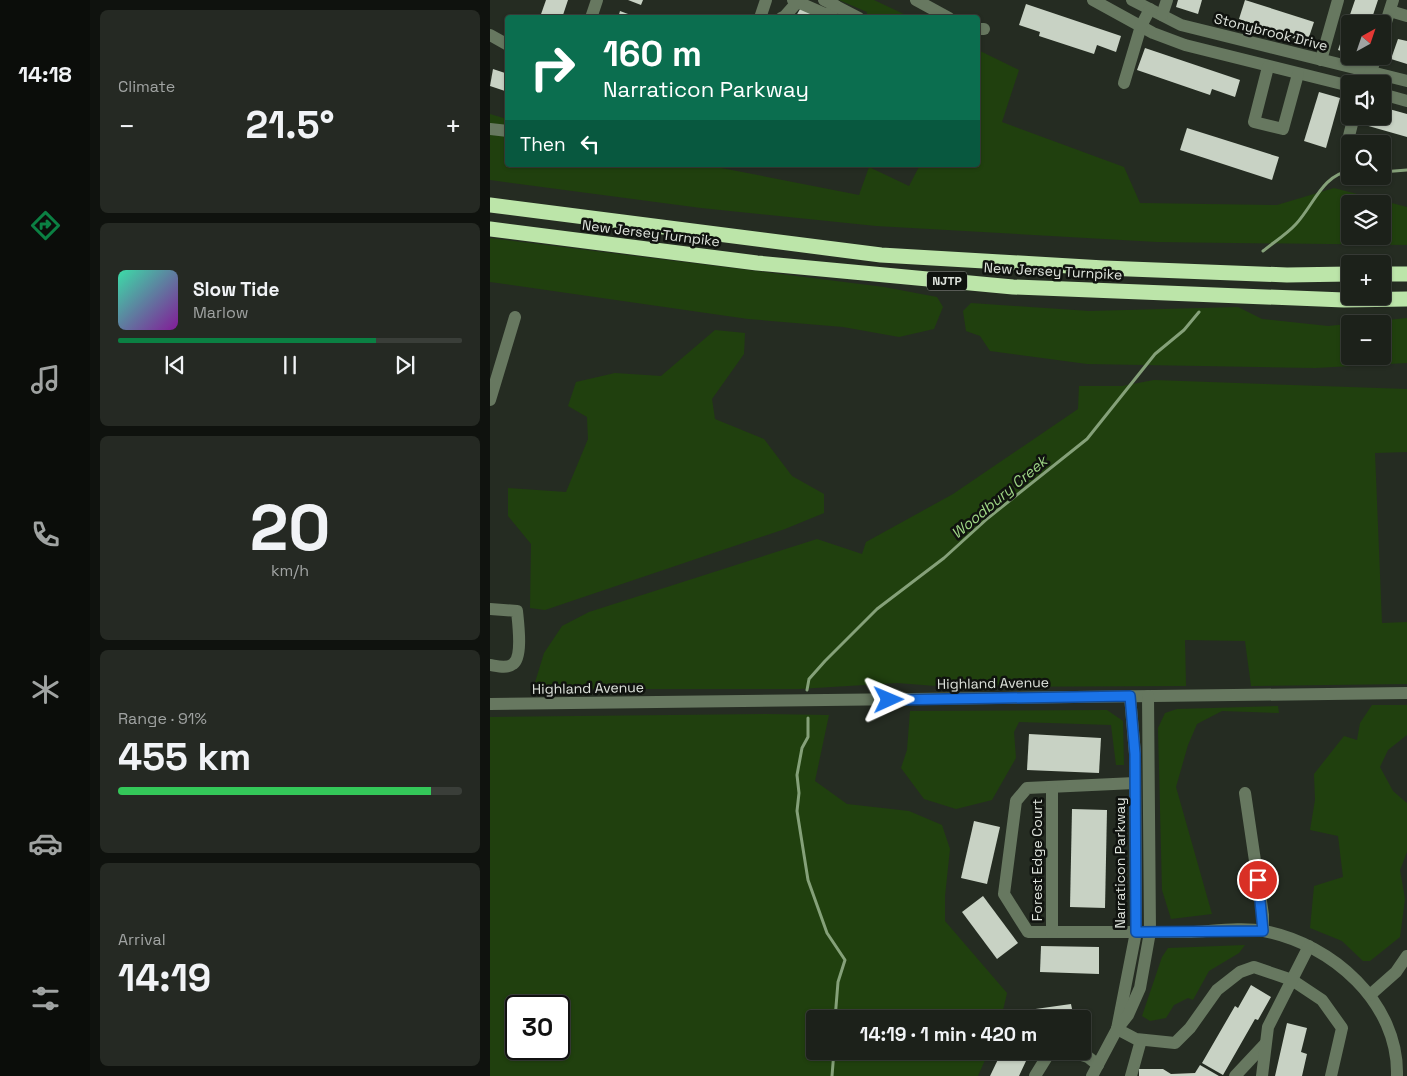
<!DOCTYPE html>
<meta charset="utf-8">
<style>
:root{--surface:#1c211a;--page:#252923;--text:#f1f3f6;--muted:#a0a3a2;--line:#3a3e39;--accent:#0b8043}
body{margin:0;font-family:"Space Grotesk",sans-serif;background:var(--page);color:var(--text);height:100vh;display:flex;flex-direction:column;font-size:19px;white-space:nowrap}
*{box-sizing:border-box;margin:0}
p{font-size:16px;color:var(--muted)}
.icon{flex:none;width:28px;height:28px;fill:none;stroke:currentColor;stroke-width:2;stroke-linecap:round;stroke-linejoin:round}
.map{position:relative;flex:1;overflow:hidden}
.details{display:flex;flex-direction:column;gap:10px;padding:10px;background:#0f120e;width:400px}
.details>*{flex:none}
.top-card{position:absolute;left:15px;top:15px;width:475px;height:152px;border-radius:5px;box-shadow:0 1px 4px #0004,0 0 0 1px var(--line);background:#0b6e4f;color:#fff;overflow:hidden}
.needle{width:32px;rotate:40deg}
.tools{position:absolute;left:851px;top:15px;display:grid;gap:10px}
.tools a{display:grid;place-items:center;width:50px;height:50px;border-radius:5px;background:var(--surface);box-shadow:0 1px 4px #0004,0 0 0 1px var(--line);font-size:25px}
.speed{position:absolute;left:15px;top:995px;display:flex;gap:10px;font-size:25px;font-weight:700;text-align:center}
.speed>*{display:grid;place-content:center;width:65px;height:65px;border-radius:50%;background:var(--surface);box-shadow:0 1px 4px #0004,0 0 0 1px var(--line);line-height:1}
.speed .limit{border:2px solid #111;border-radius:8px;background:#fff;color:#111}
.pin{position:absolute;display:grid;place-items:center;width:42px;height:42px;color:#fff;margin:-21px;border:2px solid #fff;border-radius:50%;box-shadow:0 1px 5px #0007}
.me{position:absolute;width:55px;margin:-28px;rotate:89deg;stroke-linejoin:round;filter:drop-shadow(0 0 4px #0008)}
.turn{display:flex;align-items:center;gap:18px;height:105px;padding:0 15px;font-size:22px}
.turn .icon{width:65px;height:65px;stroke-width:2.5}
.turn b{display:block;font-size:35px;line-height:42px}
.then{display:flex;align-items:center;height:48px;padding:0 15px;background:#0003;gap:10px;font-size:19px}
.big{font-size:38px;font-weight:800;line-height:1.1}
.details .tile{flex:1;display:flex;flex-direction:column;justify-content:center;gap:8px;min-width:0;padding:0 18px;border-radius:8px;background:var(--page)}
.details .dial{align-items:center;gap:0}
.dial b{font-size:65px;line-height:1}
.song{display:flex;align-items:center;gap:15px}
.cover{width:60px;height:60px;border-radius:8px;background:linear-gradient(135deg,hsl(160 70% 55%),hsl(290 70% 35%))}
.played{height:5px;border-radius:2px;background:linear-gradient(90deg,var(--accent) 75%,var(--line) 75%)}
.keys{display:flex;justify-content:space-around;direction:ltr}
.heat{display:flex;justify-content:space-between;align-items:center;font-size:28px;direction:ltr}
.charge{height:8px;border-radius:4px;background:linear-gradient(90deg,#34c759 91%,var(--line) 0)}
.trip{position:absolute;left:316px;top:1010px;width:285px;height:50px;border-radius:5px;background:var(--surface);box-shadow:0 1px 4px #0004,0 0 0 1px var(--line);font-weight:800;line-height:50px;text-align:center}
main{display:flex;flex:1;min-height:0}
.dock{display:flex;flex-direction:column;width:90px;justify-content:space-around;align-items:center;background:#0b0d0a;color:var(--muted)}
.dock .icon{width:35px;height:35px}
.dock .active{color:var(--accent)}
.dock b{font-size:22px;color:var(--text)}
.map>svg:first-child{display:block}
.green{fill:#20400e;fill-rule:evenodd}
.lines{fill:none;stroke-linecap:round;stroke-linejoin:round}
.stream{stroke:#85a179;stroke-width:3}
.building{fill:#c8d2c4}
.minor{stroke:#677860;stroke-width:12}
.highway{stroke:#bce5a9;stroke-width:15}
.route-casing{stroke:#114b97;stroke-width:12}
.route{stroke:#1a73e8;stroke-width:9}
.labels{text-anchor:middle;dominant-baseline:central;stroke-width:5;stroke-linejoin:round;paint-order:stroke}
.shield{fill:#10130f;stroke:#a0a59e;stroke-width:1}
.shield-label{font-size:12px;font-weight:bold;fill:#dee3dc}
.street-label{font-size:14px;fill:#dee3dc;stroke:#10130f}
.water-label{font-size:15px;font-style:italic;fill:#9ed585;stroke:#10130f}
</style>
<main>
<nav class="dock">
<b>14:18</b>
<svg class="icon active" aria-label="directions" viewBox="0 0 24 24"><path d="M12 3l9 9-9 9-9-9zM9 14v-3h6M13 9l2 2-2 2"/></svg>
<svg class="icon" aria-label="music" viewBox="0 0 24 24"><path d="M9 18V5l10-2v13"/><circle cx="6" cy="18" r="3"/><circle cx="16" cy="16" r="3"/></svg>
<svg class="icon" aria-label="phone" viewBox="0 0 24 24"><path d="M5 4h4l2 5-3 2q2 4 5 5l2-3 5 2v4C11 20 4 13 5 4z"/></svg>
<svg class="icon" aria-label="climate" viewBox="0 0 24 24"><path d="M12 3v18M4 7l16 10M4 17L20 7"/></svg>
<svg class="icon" aria-label="car" viewBox="0 0 24 24"><path d="M5 17H2v-5l4-1 3-4h7l3 4 3 1v5h-3M9 17h6M6 11h13"/><circle cx="7" cy="17" r="2"/><circle cx="17" cy="17" r="2"/></svg>
<svg class="icon" aria-label="filters" viewBox="0 0 24 24"><path d="M4 7h16M4 17h16"/><circle cx="9" cy="7" r="2"/><circle cx="15" cy="17" r="2"/></svg>
</nav>
<section class="details">
<div class="tile"><p>Climate</p>
<div class="heat"><a>−</a><b class="big">21.5°</b><a>+</a></div>
</div>
<div class="tile">
<div class="song"><i class="cover"></i><div><b>Slow Tide</b><p>Marlow</p></div></div>
<div class="played"></div>
<div class="keys"><svg class="icon" aria-label="previous" viewBox="0 0 24 24"><path d="M18 5L8 12l10 7zM5 5v14"/></svg><svg class="icon" aria-label="pause" viewBox="0 0 24 24"><path d="M8 5v14M16 5v14"/></svg><svg class="icon" aria-label="next" viewBox="0 0 24 24"><path d="M6 5l10 7-10 7zM19 5v14"/></svg></div>
</div>
<div class="tile dial"><b>20</b><p>km/h</p></div>
<div class="tile"><p>Range · 91%</p><b class="big">455 km</b><div class="charge"></div></div>
<div class="tile"><p>Arrival</p><b class="big">14:19</b></div>
</section>
<div class="map">
<svg width="917" height="1076" viewBox="0 0 917 1076">
<rect width="100%" height="100%" fill="#252c22"/>
<g class="green">
<path d="M349,0H384L420,17H377V12Z"/>
<path d="M488,50L529,70L512,122L634,167L650,203L787,205L844,188L917,207V245L667,242L386,226L211,208L0,180V114L17,119L18,165H216L369,195L379,167L419,186L430,165H488ZM860,204H892V236H860Z"/>
<path d="M0,238L394,287L447,297L453,307L444,329L409,337L353,327L258,319L0,282Z"/>
<path d="M481,303L599,311L748,307L772,319L838,326L917,318V363L825,368L597,364L500,351L490,336L476,331L473,311ZM860,324H892V356H860Z"/>
<path d="M225,330L255,333L254,354L222,399L225,419L274,439L302,476L334,494V513L295,529L55,610L40,608L41,544L18,516V488L76,492L98,439L97,417L78,406L86,382L125,373L171,376Z"/>
<path d="M664,380L917,389V452L885,453L892,623L917,622V684L761,686L755,641L695,640L696,686L459,687L407,683L309,689H43L54,653L72,626L99,612L327,539L372,554L376,542L463,494L588,409L589,386H632Z"/>
<path d="M882,705H917V735L898,750L890,767L903,791L917,803V852L910,870L915,899L910,937L880,961H873L852,941L820,928L824,886L853,877L848,836L820,830L825,800L824,774L854,736L867,740L870,723Z"/>
<path d="M788,706L789,713L732,711L707,724L698,745L686,787L722,914L681,919L672,890L668,728L675,713L687,709Z"/>
<path d="M617,710L633,721L634,765H626L621,725L529,722L524,732L526,758L502,800L466,809L434,799L411,768L417,750L420,711Z"/>
<path d="M277,714L339,715L325,781L357,804L419,811L452,825L460,849L455,896V921L517,993L511,1019H325V1051H499L488,1076H0V717ZM26,1006H69V1049H26Z"/>
<path d="M755,945L749,953L719,971L703,1000L698,998L684,1005L676,1018L660,1021L652,1016L672,957L678,948Z"/>
</g>
<g class="lines">
<g class="stream">
<path d="M892,172L917,170"/>
<path d="M773,251C784,242 797,234 806,224C823,206 833,174 860,171"/>
<path d="M317,690L319,679L335,661L387,609L454,558L498,518L597,439L665,354L694,330L709,312"/>
<path d="M318,718V737L312,748L307,775L309,793L307,811L318,880L337,933L355,960L348,982L345,1019"/>
<path d="M342,1076L344,1051"/>
</g>
</g>
<g class="building">
<path d="M56,0H78L72,18L50,17Z"/>
<path d="M138,0H153L151,5Z"/>
<path d="M688,0H712L708,14L686,7Z"/>
<path d="M755,0L824,22L817,43L749,19Z"/>
<path d="M865,0H888L880,24H860V54L848,50Z"/>
<path d="M313,4L337,18L306,16Z"/>
<path d="M536,4L631,36L626,52L607,45L604,54L549,36L550,32L529,25Z"/>
<path d="M130,11L146,17V18H128Z"/>
<path d="M908,39L917,41V64L901,59Z"/>
<path d="M655,48L750,80L745,97L722,89L720,95L647,70Z"/>
<path d="M3,69L18,74V92L0,86Z"/>
<path d="M829,92L850,98L836,148L814,141Z"/>
<path d="M892,107L917,114V137L875,125L877,116H892Z"/>
<path d="M697,128L789,157L782,180L690,150Z"/>
<path d="M539,734L611,738L609,773L537,770Z"/>
<path d="M582,809L617,810L615,908L580,907Z"/>
<path d="M484,821L510,827L497,884L471,878Z"/>
<path d="M493,896L528,943L507,959L472,912Z"/>
<path d="M551,946L609,947V974L550,972Z"/>
<path d="M761,985L781,997L768,1020L765,1019L733,1075L712,1063L745,1006L748,1008Z"/>
<path d="M581,1004L584,1019H525L524,1012Z"/>
<path d="M797,1023L817,1028L811,1052L817,1054L812,1076H785Z"/>
<path d="M512,1051L536,1061L529,1076H500Z"/>
<path d="M710,1065L729,1076H649V1069H673L681,1074L705,1073Z"/>
</g>
<g class="lines">
<g class="minor">
<path d="M303,0L335,14H340L346,6"/>
<path d="M334,0L369,18"/>
<path d="M426,0L459,18"/>
<path d="M603,0L663,33L695,45L860,86"/>
<path d="M642,0L691,25L917,81"/>
<path d="M900,11L917,16"/>
<path d="M672,15L677,0"/>
<path d="M101,18L107,0"/>
<path d="M270,18L276,0"/>
<path d="M291,18L295,16L309,0"/>
<path d="M488,29H494"/>
<path d="M0,35L18,45"/>
<path d="M892,35L903,0"/>
<path d="M831,60L848,0"/>
<path d="M778,67L764,122L793,129L808,74"/>
<path d="M634,83L651,26L660,9"/>
<path d="M874,84L881,72L886,56"/>
<path d="M892,94L917,101"/>
<path d="M864,116L858,140L876,144"/>
<path d="M0,129L18,131"/>
<path d="M0,400L25,317"/>
<path d="M0,609L27,611C28,622 33,657 23,664C17,669 7,666 0,665"/>
<path d="M0,704L917,693"/>
<path d="M645,783L537,788L526,801L514,894L538,932C592,932 647,932 701,932C723,931 753,927 774,931C842,944 909,1003 907,1076"/>
<path d="M562,788V932"/>
<path d="M755,793L773,915V931"/>
<path d="M880,995L906,972L917,956"/>
<path d="M627,1029L646,932L645,754L640,696"/>
<path d="M627,1029L646,1039L685,1043L700,1028L727,990L750,972L764,967L802,980L832,1000L852,1028L841,1076"/>
<path d="M579,1051L598,1057L608,1065"/>
<path d="M545,1076L558,1055L574,1051"/>
<path d="M602,1076L627,1029L638,1015L650,988L660,932L658,696"/>
<path d="M641,1076L651,1040"/>
<path d="M745,1076L775,1044"/>
<path d="M772,1076L778,1027L819,946"/>
</g>
<g class="highway">
<path d="M0,205L391,255L614,268L797,275L860,274"/>
<path d="M0,229L267,263L523,287L854,300L917,299"/>
<path d="M892,274H917"/>
</g>
</g>
<g class="lines">
<g class="route-casing">
<path id="route" d="M399,700L640,696L645,754L646,932L773,931L768,880"/>
</g>
<use href="#route" class="route"/>
</g>
<g class="labels">
<rect class="shield" x="437" y="271.5" width="40" height="19" rx="4"/>
<g class="shield-label">
<text x="457" y="281">NJTP</text>
</g>
<g class="street-label">
<text transform="translate(781 32) rotate(14)">Stonybrook Drive</text>
<text transform="translate(161 233) rotate(7)">New Jersey Turnpike</text>
<text transform="translate(563 271) rotate(3)">New Jersey Turnpike</text>
<text transform="translate(503 683) rotate(-1)">Highland Avenue</text>
<text transform="translate(98 688) rotate(-1)">Highland Avenue</text>
<text transform="translate(547 860) rotate(-90)">Forest Edge Court</text>
<text transform="translate(630 863) rotate(-90)">Narraticon Parkway</text>
</g>
<g class="water-label">
<text transform="translate(509 497) rotate(-40)">Woodbury Creek</text>
</g>
</g>
</svg>
<div class="tools">
<a><svg class="needle" viewBox="-14 -14 28 28"><path d="M0-13l5 13h-10z" fill="#e53935"/><path d="M0 13l5-13h-10z" fill="#a0a3a2"/></svg></a>
<a><svg class="icon" aria-label="sound" viewBox="0 0 24 24"><path d="M4 9h4l5-4v14l-5-4H4zM17 9q2 3 0 6"/></svg></a>
<a><svg class="icon" aria-label="search" viewBox="0 0 24 24"><circle cx="10" cy="10" r="6"/><path d="M15 15l6 6"/></svg></a>
<a><svg class="icon" aria-label="layers" viewBox="0 0 24 24"><path d="M12 4l9 5-9 5-9-5zM3 14l9 5 9-5"/></svg></a>
<a>+</a>
<a>−</a>
</div>
<div class="speed"><div class="limit">30</div></div>
<div class="pin" style="left:768px;top:880px;background:#d93025"><svg class="icon" aria-label="arrive" viewBox="0 0 24 24"><path d="M6 21V4h12l-3 4 3 4H6"/></svg></div>
<svg class="me" style="left:399px;top:700px" viewBox="-20 -20 40 40"><path d="M0-17L14 15 0 8-14 15z" fill="#1a73e8" stroke="#fff" stroke-width="4"/></svg>
<div class="trip">14:19 · 1 min · 420 m</div>
<div class="top-card">
<div class="turn"><svg class="icon" aria-label="right" viewBox="0 0 24 24"><path d="M7 20v-9h11M14 6l5 5-5 5"/></svg><div><b>160 m</b>Narraticon Parkway</div></div>
<div class="then">Then<svg class="icon" aria-label="left" viewBox="0 0 24 24"><path d="M17 20v-9H6M10 6l-5 5 5 5"/></svg></div>
</div>
</div>
</main>
